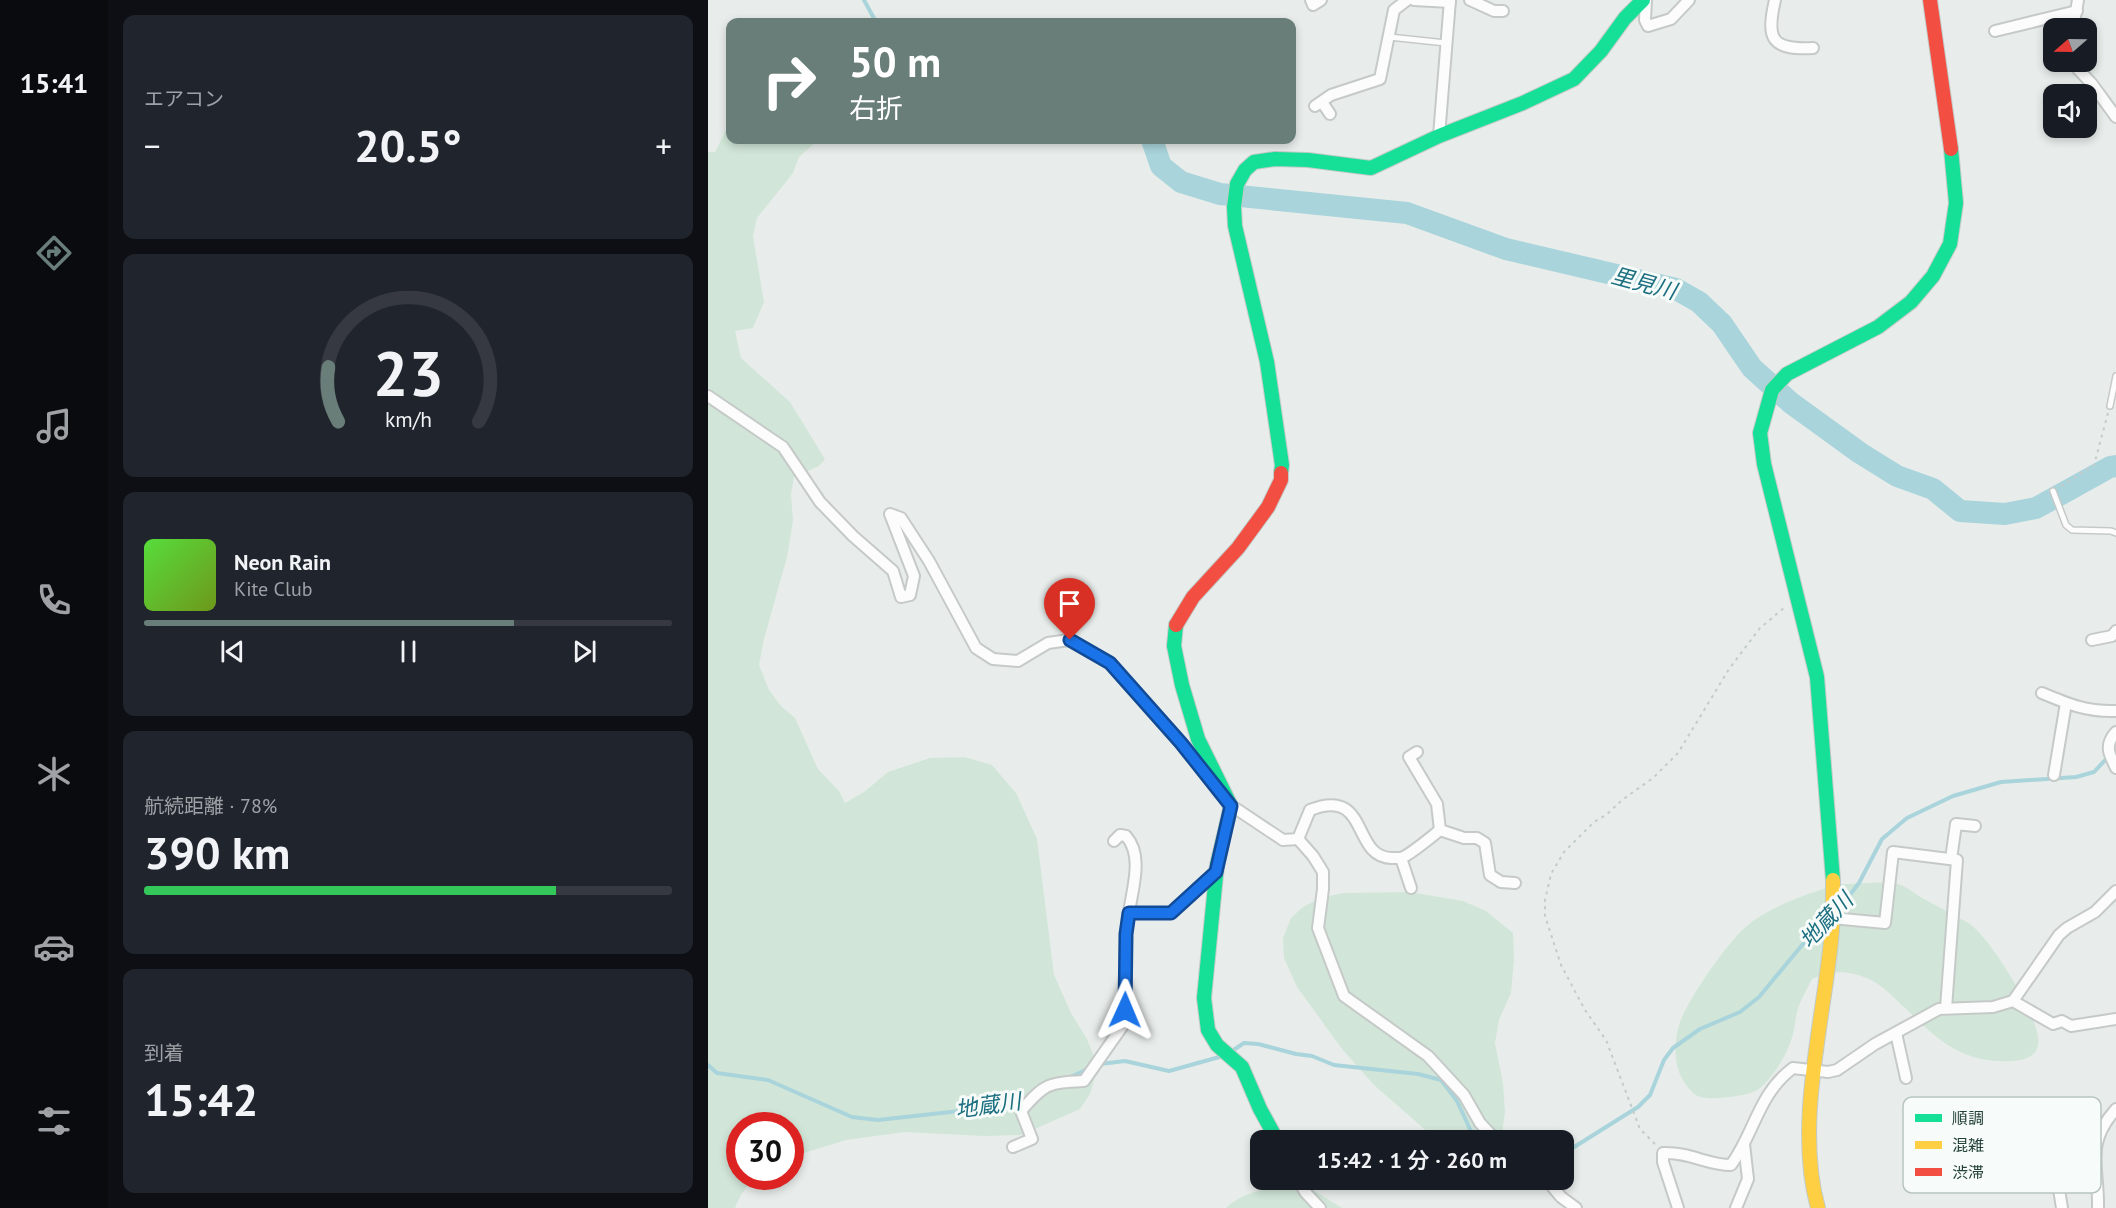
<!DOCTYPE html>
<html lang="ja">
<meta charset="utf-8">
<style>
:root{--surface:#171b24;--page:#20242c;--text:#f1f3f6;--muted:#9ea1a6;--line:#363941;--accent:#697e78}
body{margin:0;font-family:"PT Sans","Noto Sans JP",sans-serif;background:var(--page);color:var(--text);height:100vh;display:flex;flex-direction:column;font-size:22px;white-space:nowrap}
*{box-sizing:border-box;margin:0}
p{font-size:20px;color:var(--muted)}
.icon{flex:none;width:33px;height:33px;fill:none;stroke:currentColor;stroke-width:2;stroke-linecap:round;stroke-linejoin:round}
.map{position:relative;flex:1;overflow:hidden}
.drawer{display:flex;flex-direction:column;gap:15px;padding:15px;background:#0d0f14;width:600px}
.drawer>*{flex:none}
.top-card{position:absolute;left:18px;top:18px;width:570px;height:126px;border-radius:12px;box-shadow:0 3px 9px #0003;background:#697e78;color:#fff;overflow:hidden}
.needle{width:39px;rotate:250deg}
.fabs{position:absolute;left:1335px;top:18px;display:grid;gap:12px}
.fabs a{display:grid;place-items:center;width:54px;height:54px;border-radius:12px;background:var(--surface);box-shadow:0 3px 9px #0003;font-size:30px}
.speed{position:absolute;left:18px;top:1112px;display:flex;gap:12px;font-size:30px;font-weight:700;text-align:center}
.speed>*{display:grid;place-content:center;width:78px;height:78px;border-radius:50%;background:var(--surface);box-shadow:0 3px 9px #0003;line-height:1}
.speed .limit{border:9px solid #d22;background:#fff;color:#111}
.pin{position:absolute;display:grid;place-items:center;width:51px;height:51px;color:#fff;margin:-62px -26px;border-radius:50% 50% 50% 0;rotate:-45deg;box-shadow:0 0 6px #0007}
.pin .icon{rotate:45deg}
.me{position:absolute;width:66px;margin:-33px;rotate:1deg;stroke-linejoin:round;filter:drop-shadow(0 0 4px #0008)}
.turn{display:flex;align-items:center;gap:21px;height:126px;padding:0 24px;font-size:27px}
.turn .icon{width:78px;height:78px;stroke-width:2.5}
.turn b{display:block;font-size:42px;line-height:51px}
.big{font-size:45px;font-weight:600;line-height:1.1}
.drawer .widget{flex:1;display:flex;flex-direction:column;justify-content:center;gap:9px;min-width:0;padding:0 21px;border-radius:12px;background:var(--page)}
.drawer .dial{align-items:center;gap:0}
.dial svg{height:156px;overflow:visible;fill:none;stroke:var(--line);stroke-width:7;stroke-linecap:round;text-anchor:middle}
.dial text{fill:var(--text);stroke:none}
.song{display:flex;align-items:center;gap:18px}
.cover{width:72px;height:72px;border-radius:9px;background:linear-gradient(135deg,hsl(110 70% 55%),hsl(80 70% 35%))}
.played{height:6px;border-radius:3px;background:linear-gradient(90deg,var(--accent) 70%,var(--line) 70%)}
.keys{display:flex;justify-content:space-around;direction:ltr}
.heat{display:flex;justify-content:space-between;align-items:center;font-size:33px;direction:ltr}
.charge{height:9px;border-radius:4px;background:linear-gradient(90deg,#34c759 78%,var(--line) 0)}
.trip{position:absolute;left:542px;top:1130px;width:324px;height:60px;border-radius:12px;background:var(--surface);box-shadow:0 3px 9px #0003;font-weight:600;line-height:60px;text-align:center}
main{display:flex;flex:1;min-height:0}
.menu{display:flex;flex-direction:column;width:108px;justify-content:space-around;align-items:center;background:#090b0e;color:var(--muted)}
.menu .icon{width:42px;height:42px}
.menu .current{color:var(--accent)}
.menu b{font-size:27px;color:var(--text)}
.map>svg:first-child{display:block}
.green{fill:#d1e6d8}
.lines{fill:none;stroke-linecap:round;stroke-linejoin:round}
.stream{stroke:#a9d4db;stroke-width:4}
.river{stroke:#a9d4db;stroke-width:22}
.lane-casing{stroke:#c5cac8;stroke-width:8}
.street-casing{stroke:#c5cac8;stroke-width:14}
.fast-casing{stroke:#c3cbc8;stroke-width:16}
.slow-casing{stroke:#c3cbc8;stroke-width:16}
.jam-casing{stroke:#c3cbc8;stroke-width:16}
.path{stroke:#c3ccca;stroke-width:2;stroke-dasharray:3 4.5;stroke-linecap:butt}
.lane{stroke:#fcfcfc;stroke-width:5}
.street{stroke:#fcfcfc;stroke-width:10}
.fast{stroke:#16e098;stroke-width:14}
.slow{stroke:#ffcf43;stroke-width:14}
.jam{stroke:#f24e42;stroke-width:14}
.route-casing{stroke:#114b97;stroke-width:15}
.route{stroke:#1a73e8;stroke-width:10}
.labels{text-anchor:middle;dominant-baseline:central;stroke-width:6;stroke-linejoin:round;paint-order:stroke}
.water-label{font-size:22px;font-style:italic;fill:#1c6f80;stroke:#f7fbf9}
.key{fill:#f7fbf9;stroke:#b8c4c0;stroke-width:1.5}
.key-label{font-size:16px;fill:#24423a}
</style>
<main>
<nav class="menu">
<b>15:41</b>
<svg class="icon current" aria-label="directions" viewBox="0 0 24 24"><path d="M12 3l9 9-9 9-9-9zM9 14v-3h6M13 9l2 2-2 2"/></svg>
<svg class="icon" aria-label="music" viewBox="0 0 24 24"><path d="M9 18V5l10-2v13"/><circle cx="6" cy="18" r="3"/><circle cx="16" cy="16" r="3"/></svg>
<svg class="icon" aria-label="phone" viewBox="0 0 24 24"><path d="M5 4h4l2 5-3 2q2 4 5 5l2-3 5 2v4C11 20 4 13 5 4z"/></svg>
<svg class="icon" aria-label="climate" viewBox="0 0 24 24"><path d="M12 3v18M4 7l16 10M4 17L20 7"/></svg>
<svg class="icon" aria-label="car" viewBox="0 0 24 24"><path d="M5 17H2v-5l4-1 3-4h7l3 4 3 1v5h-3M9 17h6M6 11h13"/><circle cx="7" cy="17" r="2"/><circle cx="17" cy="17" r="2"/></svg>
<svg class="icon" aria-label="filters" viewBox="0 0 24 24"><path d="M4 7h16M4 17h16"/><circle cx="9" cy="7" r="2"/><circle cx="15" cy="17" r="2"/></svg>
</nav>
<section class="drawer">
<div class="widget"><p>エアコン</p>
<div class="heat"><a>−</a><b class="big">20.5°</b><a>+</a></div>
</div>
<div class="widget dial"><svg viewBox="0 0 100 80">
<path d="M14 69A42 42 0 1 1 86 69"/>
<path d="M14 69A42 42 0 0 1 9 41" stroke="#697e78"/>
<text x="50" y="56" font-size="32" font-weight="700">23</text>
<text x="50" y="72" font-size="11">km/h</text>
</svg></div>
<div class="widget">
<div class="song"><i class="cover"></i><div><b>Neon Rain</b><p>Kite Club</p></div></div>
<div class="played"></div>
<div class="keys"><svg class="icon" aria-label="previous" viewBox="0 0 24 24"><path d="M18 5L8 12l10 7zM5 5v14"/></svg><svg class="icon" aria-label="pause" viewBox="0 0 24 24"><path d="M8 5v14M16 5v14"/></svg><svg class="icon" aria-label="next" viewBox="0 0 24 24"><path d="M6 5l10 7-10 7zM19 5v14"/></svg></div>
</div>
<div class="widget"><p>航続距離 · 78%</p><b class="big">390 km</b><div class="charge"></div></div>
<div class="widget"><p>到着</p><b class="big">15:42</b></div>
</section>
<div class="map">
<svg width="1408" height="1208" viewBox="0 0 1408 1208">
<rect width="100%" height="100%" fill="#e8edeb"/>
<g class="green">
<path d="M22,109V140H110L91,157L85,173L49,218L45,236L56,302L45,328L27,331L33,358L82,402L117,459L111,466L86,477L83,494L85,521L79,557L56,639L51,665L61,690L73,706L87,718L110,769L131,791L137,803L156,792L180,772L222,758L257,757L284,765L308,793L329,839L346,975L363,1013L379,1039L390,1067L382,1094L372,1109L313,1135L276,1136L197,1132L138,1140L83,1157L82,1125H32V1176H50C40,1182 31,1197 27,1208H0V152H7L19,128Z"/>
<path d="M1131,884C1146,884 1177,881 1190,884C1198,886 1207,894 1214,898C1230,907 1247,915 1262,924C1282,938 1335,1021 1330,1045C1328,1057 1316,1060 1306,1061C1254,1064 1231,1041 1196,1007C1185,997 1174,985 1161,979C1140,970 1124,970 1104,979C1099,989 1092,1001 1089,1012C1087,1019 1087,1027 1085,1034C1080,1053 1067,1075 1052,1088C1044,1095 1023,1097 1012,1098C992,1099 986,1098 975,1080C965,1064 966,1040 972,1022C981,998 1020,941 1040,925C1067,904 1099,894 1131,884Z"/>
<path d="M702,892L755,901L778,911L805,933L806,960L803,993L791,1020L787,1043L795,1083L797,1113L793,1140H734L721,1133L666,1085L634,1049L589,987L576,958L575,938L583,918L595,907L612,898L635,893Z"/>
<path d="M599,1186L634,1208H518C540,1187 570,1188 599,1186Z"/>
</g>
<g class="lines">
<g class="stream">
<path d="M156,0L168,22"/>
<path d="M265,140H281"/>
<path d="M1130,910L1151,883L1174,839L1199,818L1245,796L1293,782L1368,777L1386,772L1400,757"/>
<path d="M524,1051L536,1043L550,1044L588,1054L604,1056L626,1065L710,1074L733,1080L749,1101L767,1140"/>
<path d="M392,1064L417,1061L461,1071L515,1056"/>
<path d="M0,1065L9,1073L60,1080L144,1117L170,1120L297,1106L316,1102"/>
<path d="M356,1080L382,1068"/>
<path d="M855,1154L930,1107L942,1095L956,1060L965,1048L992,1029L1032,1012L1051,997L1095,944L1106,940L1118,925"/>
<path d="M806,1179H818"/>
</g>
<path class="river" d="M444,140L453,166L473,182L512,194L699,213L798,249L968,289L991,302L1014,324L1044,368L1083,403L1152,453L1189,476L1225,489L1252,511L1297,514L1328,508L1402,467L1408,466"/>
<g class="lane-casing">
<g id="lane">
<path d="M681,37L738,43"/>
<path d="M1402,406L1408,376"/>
<path d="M1345,491L1358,525L1364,530L1403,531L1408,533"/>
</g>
</g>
<g class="street-casing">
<g id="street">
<path d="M603,0L605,5L613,0"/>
<path d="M706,0L742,2"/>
<path d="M762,0L786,11H795"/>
<path d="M938,0L937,20L940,26L963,19L981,0"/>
<path d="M1067,0C1058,39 1063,50 1105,48"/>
<path d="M1365,28L1370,0"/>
<path d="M1287,31L1369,11"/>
<path d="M1368,62L1370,69L1384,84L1408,117"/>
<path d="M614,102L622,114"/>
<path d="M607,106L623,95L672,79L686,10L699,0"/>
<path d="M731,136L742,0"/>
<path d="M0,396L75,447L112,502L145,536L185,571L193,597L202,595L206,576L182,514L193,518L221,561L268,648L285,659L310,661L340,643L361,640L402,663L473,743L506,784"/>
<path d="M1384,640L1404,636L1408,631"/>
<path d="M1334,693C1360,704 1379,712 1408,711"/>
<path d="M1408,732C1396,745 1401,754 1408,768"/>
<path d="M709,752L701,757L729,804L732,830"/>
<path d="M1346,775L1358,703"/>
<path d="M521,804L575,840L590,839L602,810C662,786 643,858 684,858C685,858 692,858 693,858C702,855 723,837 732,830L756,838H769L777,843L782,875L793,882L807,883"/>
<path d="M590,839L605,856L615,872V889L610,928L636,996L720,1056L756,1095L772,1123L788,1140"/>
<path d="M406,841L412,835L418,836C436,856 424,889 421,913H463L508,871"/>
<path d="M693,858L703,888"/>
<path d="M1243,859L1248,824L1267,826"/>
<path d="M1124,918L1177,923L1185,852L1249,860L1238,1008"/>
<path d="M1305,1001L1345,1024L1354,1021L1363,1026L1408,1019"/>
<path d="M1188,1033L1198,1078"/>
<path d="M1277,1105L1307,1141L1318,1150L1326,1147"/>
<path d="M1329,1122L1323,1141L1337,1172L1350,1183L1354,1208"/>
<path d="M305,1147L324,1139L313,1111C337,1083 340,1083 376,1081L416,1024L418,934L421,913"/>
<path d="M1291,1167L1333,1163"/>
<path d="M590,1179L597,1192L612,1208"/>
<path d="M838,1179L853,1197L868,1208"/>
<path d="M970,1208L955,1162V1153C982,1152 999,1165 1023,1165C1047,1132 1050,1094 1085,1068L1120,1072L1129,1070L1167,1044L1231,1009L1285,1007L1305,1001L1351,935L1359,928L1387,912L1408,891"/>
<path d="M1028,1208L1040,1179L1036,1144"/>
<path d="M1390,1208C1391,1166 1376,1145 1408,1109"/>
</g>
</g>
<g class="fast-casing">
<g id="fast">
<path d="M573,473L574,465L559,362L527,226L526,207L529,184L537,170L546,162L567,159L600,160L663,168L731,136L815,103L866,79L893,51L917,18L935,0"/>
<path d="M468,625L466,646L474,685L490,739L523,806L509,865L496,998L500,1030L509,1045L534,1067L552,1109L569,1140"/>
<path d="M1125,880L1109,677L1056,464L1052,433L1064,390L1079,374L1170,327L1203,302L1225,276L1242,244L1248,203L1243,149"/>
</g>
</g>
<g class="slow-casing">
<path id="slow" d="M1110,1208C1086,1123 1117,1018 1124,930C1125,914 1125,897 1125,880"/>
</g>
<g class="jam-casing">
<g id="jam">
<path d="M1222,0L1243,149"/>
<path d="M468,625L485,597L530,548L560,507L573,480V473"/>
</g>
</g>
<g class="path">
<path d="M1353,486L1386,465L1400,413"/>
<path d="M947,1144L932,1129L898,1040L877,1010L853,965L837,916V900L843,874L856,852L886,822L898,815L914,800L945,778L970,753L1021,669L1052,628L1076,608"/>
</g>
<use href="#lane" class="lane"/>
<use href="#street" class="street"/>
<use href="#fast" class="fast"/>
<use href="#slow" class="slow"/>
<use href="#jam" class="jam"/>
</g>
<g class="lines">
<g class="route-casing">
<path id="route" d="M362,640L402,663L473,743L523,806L508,872L463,913H421L418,934L417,1010"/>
</g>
<use href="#route" class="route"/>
</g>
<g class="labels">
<g class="water-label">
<text transform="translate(936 283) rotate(15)">里見川</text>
<text transform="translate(1118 920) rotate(-47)">地蔵川</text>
<text transform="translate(280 1105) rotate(-8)">地蔵川</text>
</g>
</g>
<rect x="1195" y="1097" width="198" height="96" rx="9" class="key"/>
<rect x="1207" y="1114" width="27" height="8" fill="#16e098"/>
<rect x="1207" y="1141" width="27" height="8" fill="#ffcf43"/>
<rect x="1207" y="1168" width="27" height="8" fill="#f24e42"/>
<g class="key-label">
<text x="1244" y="1124">順調</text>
<text x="1244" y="1151">混雑</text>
<text x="1244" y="1178">渋滞</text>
</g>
</svg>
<div class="fabs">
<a><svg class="needle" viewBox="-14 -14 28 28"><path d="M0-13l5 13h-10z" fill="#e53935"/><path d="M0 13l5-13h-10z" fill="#9ea1a6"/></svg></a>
<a><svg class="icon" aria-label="sound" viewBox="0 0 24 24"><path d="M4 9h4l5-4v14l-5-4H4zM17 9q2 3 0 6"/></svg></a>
</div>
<div class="speed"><div class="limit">30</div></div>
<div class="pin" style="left:362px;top:640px;background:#d93025"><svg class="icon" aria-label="arrive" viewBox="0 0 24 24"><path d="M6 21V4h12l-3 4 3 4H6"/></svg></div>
<svg class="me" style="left:417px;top:1010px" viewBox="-20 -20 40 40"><path d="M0-17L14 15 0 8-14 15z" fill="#1a73e8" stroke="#fff" stroke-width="4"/></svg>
<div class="trip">15:42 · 1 分 · 260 m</div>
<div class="top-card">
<div class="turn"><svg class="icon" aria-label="right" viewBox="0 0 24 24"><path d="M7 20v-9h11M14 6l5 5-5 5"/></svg><div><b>50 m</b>右折</div></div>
</div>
</div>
</main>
